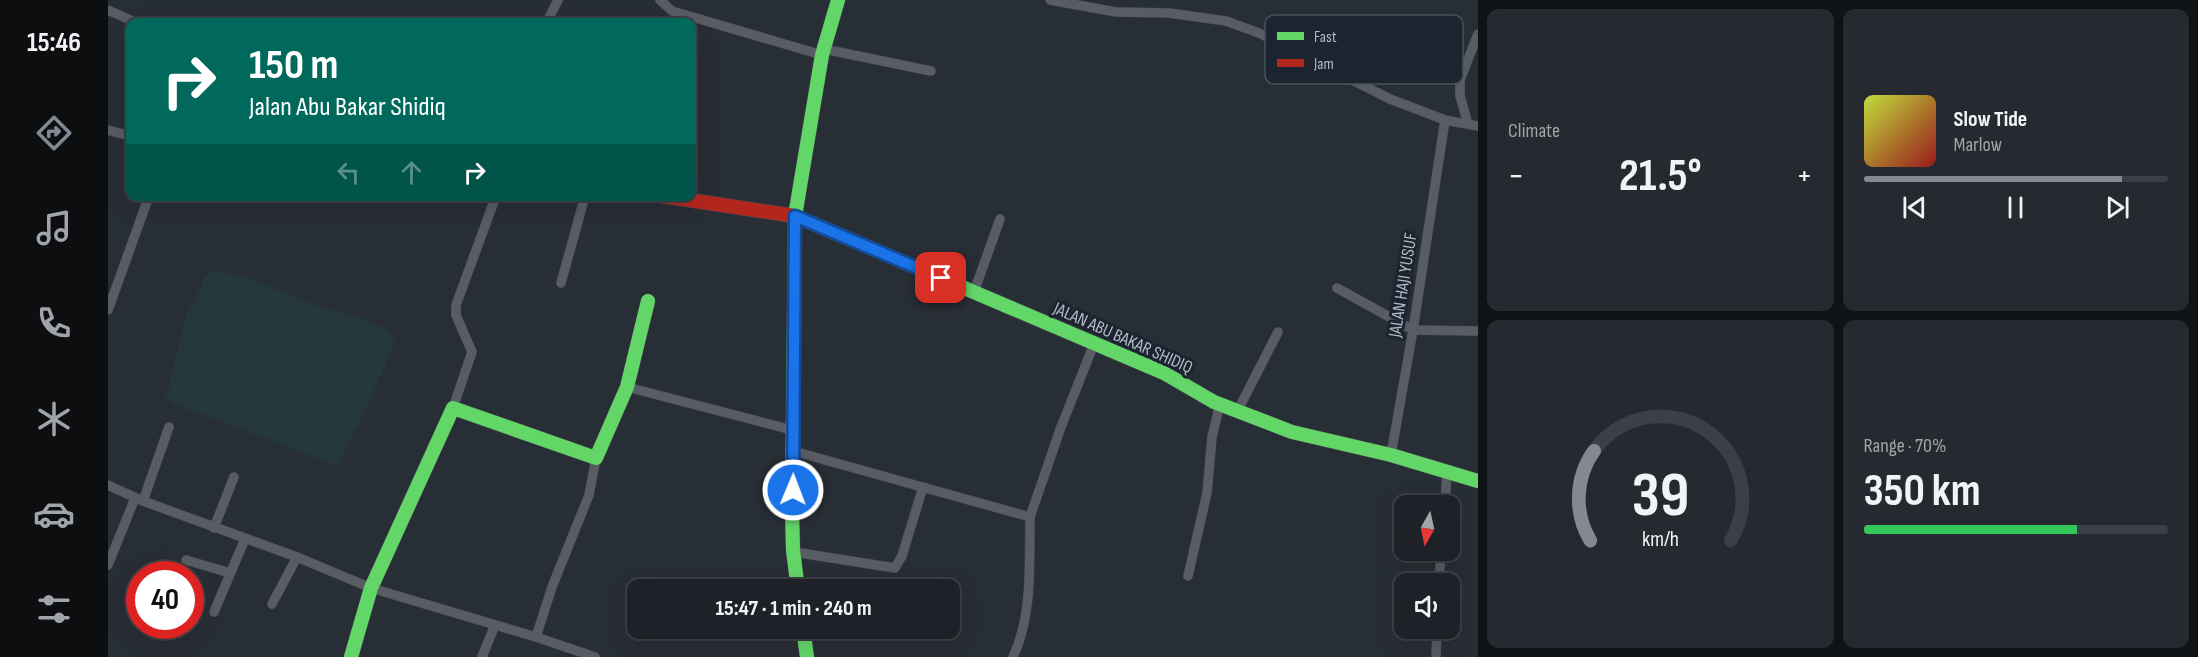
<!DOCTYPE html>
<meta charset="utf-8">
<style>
:root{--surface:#1e2228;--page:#262a30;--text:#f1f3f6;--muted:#a1a4a8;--line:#3c3f45;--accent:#828993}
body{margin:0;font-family:"Sofia Sans Condensed",sans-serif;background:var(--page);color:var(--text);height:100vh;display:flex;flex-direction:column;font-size:22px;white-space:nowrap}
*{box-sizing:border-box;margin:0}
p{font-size:20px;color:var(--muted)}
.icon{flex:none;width:33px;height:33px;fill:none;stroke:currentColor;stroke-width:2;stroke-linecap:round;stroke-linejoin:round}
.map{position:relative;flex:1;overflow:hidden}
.details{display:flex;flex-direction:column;gap:9px;padding:9px;background:#101316;width:720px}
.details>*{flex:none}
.guide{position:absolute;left:18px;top:18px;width:570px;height:183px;border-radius:12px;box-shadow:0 6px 24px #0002,0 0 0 2px var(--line);background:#00695c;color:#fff;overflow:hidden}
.needle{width:39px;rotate:189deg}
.controls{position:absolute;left:1286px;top:495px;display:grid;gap:12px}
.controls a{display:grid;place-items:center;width:66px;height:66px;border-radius:12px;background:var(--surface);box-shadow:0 6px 24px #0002,0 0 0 2px var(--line);font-size:30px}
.speed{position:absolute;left:18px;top:561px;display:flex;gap:12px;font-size:30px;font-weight:700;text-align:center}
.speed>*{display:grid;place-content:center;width:78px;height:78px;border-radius:50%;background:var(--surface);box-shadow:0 6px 24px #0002,0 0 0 2px var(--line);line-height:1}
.speed .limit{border:9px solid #d22;background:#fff;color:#111}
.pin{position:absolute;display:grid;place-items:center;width:51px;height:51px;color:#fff;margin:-26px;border-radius:12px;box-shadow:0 3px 9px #0006}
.me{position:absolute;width:66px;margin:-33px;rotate:1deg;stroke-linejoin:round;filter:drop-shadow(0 0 4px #0008)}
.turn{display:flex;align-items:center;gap:21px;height:126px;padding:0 24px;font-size:27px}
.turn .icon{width:78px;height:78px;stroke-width:2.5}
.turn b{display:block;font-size:42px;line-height:51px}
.lanes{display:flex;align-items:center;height:57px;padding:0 24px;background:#0003;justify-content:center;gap:30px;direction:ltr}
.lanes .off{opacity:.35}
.big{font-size:45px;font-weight:700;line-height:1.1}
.details .widget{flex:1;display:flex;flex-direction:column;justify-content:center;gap:9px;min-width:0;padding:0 21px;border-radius:12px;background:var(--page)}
.details .dial{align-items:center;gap:0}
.dial svg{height:156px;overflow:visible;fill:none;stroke:var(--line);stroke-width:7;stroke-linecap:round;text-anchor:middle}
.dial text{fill:var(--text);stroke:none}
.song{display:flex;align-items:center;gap:18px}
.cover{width:72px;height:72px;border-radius:9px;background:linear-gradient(135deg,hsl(70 70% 55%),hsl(0 70% 35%))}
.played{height:6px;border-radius:3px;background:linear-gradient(90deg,var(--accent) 85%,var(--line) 85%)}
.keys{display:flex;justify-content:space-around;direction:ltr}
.heat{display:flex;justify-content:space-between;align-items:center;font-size:33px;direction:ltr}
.charge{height:9px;border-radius:4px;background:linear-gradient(90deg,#34c759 70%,var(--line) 0)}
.details .tiles{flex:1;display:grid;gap:9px;grid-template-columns:repeat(2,1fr)}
.trip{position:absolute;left:519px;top:579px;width:333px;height:60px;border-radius:12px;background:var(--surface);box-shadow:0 6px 24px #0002,0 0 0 2px var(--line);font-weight:700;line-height:60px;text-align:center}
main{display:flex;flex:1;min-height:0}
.menu{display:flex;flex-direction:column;width:108px;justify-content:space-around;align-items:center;background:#0c0e10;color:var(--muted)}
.menu .icon{width:42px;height:42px}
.menu .selected{color:var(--accent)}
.menu b{font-size:27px;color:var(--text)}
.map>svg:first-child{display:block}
.green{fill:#25383a}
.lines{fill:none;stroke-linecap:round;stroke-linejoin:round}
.street-casing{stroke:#464a52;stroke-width:10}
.fast-casing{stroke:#464a52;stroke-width:15}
.jam-casing{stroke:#464a52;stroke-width:15}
.street{stroke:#585c63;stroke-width:9}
.fast{stroke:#63d668;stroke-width:14}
.jam{stroke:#b3261e;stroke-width:14}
.route-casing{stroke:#114b97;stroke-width:15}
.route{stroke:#1a73e8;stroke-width:10}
.labels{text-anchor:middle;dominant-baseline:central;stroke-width:6;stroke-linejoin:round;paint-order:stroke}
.street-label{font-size:18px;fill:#b2bac6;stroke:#1c242f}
.key{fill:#1c242f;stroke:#49515c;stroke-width:1.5}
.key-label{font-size:16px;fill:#b2bac6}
</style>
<main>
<nav class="menu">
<b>15:46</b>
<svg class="icon selected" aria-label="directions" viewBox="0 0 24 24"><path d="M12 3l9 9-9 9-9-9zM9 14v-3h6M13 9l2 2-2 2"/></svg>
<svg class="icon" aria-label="music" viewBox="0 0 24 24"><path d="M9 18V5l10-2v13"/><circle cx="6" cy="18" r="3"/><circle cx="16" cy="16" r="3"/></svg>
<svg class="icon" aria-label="phone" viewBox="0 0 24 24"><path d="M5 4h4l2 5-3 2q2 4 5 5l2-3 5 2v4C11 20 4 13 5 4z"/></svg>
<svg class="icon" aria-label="climate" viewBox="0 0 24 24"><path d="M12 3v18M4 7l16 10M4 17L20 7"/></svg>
<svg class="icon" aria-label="car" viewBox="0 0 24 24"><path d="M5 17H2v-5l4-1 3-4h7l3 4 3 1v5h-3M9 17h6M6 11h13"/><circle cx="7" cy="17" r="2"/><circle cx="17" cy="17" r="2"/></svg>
<svg class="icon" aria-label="filters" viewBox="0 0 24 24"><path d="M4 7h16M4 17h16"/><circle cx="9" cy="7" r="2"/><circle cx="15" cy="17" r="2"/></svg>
</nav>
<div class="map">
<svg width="1370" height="657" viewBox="0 0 1370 657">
<rect width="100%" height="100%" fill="#282e35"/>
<path class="green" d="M108,270L140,278L214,308L250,317L280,330L287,343L252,422L242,439L231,464H225C186,450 149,435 111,420C93,413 75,409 58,399L78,317L94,285L97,275Z"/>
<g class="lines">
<g class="street-casing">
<g id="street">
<path d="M552,0L564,11L714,55"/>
<path d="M942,0L1008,12L1061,13L1118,21L1151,33L1282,99L1337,120L1370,126"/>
<path d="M0,10L27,22"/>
<path d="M439,22L450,0"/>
<path d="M716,49L823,71"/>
<path d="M1360,124L1352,96V80L1370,34"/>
<path d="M0,130L22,136"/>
<path d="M453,283L477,196"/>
<path d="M1229,288L1305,330L1370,331"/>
<path d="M866,292L892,219"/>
<path d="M0,310L41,196"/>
<path d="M519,387L684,430"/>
<path d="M345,408L364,352L348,315V305L388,196"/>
<path d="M1129,412L1170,332"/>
<path d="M685,451L922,517L953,427L986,344"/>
<path d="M1283,455L1305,330L1337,120"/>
<path d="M0,485L35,501L189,557L263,588L428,637L487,657"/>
<path d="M35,501L61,427"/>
<path d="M1337,506L1339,471"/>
<path d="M106,528L126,477"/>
<path d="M686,552L787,568L794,556L815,487"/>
<path d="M78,560L122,573"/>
<path d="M0,565L27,498"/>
<path d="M1080,576L1099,493L1104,437L1112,404"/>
<path d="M1331,584L1333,550"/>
<path d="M164,604L189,557"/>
<path d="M106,612L137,539"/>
<path d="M428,637L444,587L481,495L488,458"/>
<path d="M374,657L387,625"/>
<path d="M905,657C925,614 921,563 922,517"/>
<path d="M1328,657L1329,628"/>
</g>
</g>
<g class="fast-casing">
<g id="fast">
<path d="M699,221L1056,373L1106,402L1184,432L1283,455L1370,481"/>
<path d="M690,590L685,550L684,510L687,216L714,55L730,0"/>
<path d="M695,628L699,657"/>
<path d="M243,657L263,588L345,408L488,458L519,387L540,301"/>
</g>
</g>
<g class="jam-casing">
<path id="jam" d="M555,196L687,216L699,221"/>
</g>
<use href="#street" class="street"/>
<use href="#fast" class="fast"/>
<use href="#jam" class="jam"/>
</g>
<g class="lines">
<g class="route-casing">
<path id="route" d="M685,490L687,216L833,278"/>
</g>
<use href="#route" class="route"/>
</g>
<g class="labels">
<g class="street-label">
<text transform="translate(1295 285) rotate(-81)">JALAN HAJI YUSUF</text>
<text transform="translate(1015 338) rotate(24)">JALAN ABU BAKAR SHIDIQ</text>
</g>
</g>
<rect x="1157" y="15" width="198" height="69" rx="9" class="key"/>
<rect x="1169" y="32" width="27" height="8" fill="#63d668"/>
<rect x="1169" y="59" width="27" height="8" fill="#b3261e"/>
<g class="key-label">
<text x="1206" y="42">Fast</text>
<text x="1206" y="69">Jam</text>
</g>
</svg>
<div class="controls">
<a><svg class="needle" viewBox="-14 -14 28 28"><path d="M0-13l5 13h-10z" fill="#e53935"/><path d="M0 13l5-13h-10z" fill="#a1a4a8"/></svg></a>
<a><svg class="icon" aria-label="sound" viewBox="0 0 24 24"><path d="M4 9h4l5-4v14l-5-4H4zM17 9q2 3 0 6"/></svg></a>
</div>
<div class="speed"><div class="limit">40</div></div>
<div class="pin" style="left:833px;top:278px;background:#d93025"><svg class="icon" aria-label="arrive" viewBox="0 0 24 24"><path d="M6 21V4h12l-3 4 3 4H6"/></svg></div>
<svg class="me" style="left:685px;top:490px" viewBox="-20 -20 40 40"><circle r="17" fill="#1a73e8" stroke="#fff" stroke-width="3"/><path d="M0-11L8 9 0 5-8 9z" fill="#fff"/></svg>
<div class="trip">15:47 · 1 min · 240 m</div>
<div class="guide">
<div class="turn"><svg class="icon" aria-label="right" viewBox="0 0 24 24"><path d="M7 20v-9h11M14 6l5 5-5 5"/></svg><div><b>150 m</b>Jalan Abu Bakar Shidiq</div></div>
<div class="lanes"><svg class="icon off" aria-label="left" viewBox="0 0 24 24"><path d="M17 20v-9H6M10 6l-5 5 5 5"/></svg><svg class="icon off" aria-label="ahead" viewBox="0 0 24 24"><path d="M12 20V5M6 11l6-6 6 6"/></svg><svg class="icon" aria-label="right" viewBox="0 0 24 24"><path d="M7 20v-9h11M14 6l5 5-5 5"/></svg></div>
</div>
</div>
<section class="details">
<div class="tiles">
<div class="widget"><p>Climate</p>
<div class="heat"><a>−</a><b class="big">21.5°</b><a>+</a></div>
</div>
<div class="widget">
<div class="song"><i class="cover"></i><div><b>Slow Tide</b><p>Marlow</p></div></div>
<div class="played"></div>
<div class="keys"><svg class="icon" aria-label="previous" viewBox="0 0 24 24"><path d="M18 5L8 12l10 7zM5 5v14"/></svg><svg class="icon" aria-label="pause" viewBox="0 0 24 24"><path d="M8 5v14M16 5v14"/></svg><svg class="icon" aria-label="next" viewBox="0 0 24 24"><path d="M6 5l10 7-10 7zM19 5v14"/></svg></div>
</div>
<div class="widget dial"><svg viewBox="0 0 100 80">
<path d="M14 69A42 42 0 1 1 86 69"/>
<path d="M14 69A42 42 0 0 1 16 23" stroke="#828993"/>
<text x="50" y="56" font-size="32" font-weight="700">39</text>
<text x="50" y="72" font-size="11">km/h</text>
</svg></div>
<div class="widget"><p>Range · 70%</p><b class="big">350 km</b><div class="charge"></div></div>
</div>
</section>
</main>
